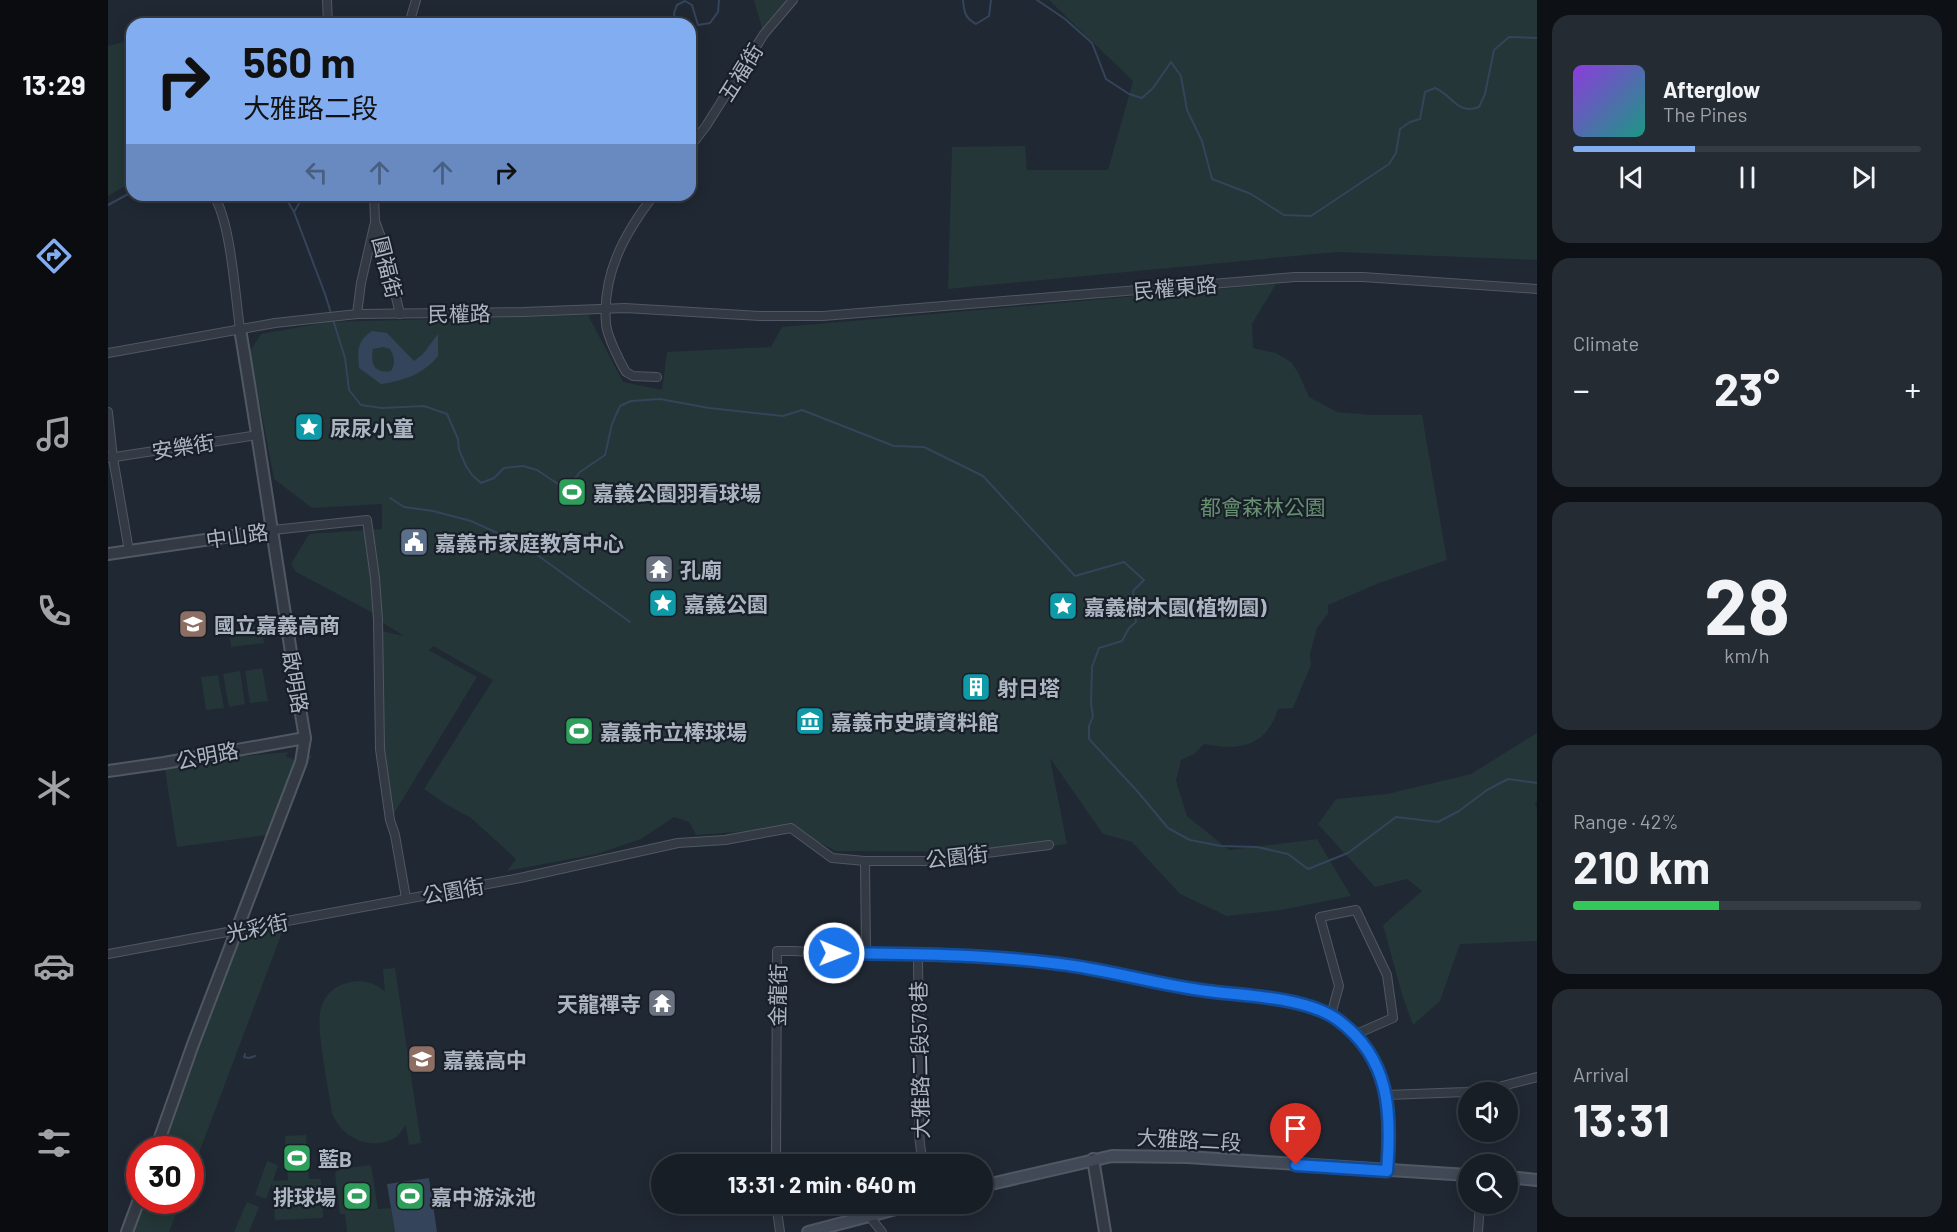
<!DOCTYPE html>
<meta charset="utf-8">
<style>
:root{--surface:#181e26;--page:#252b32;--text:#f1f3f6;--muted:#9fa2a7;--line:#363c43;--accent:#82adf1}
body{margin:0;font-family:Barlow,"Noto Sans TC",sans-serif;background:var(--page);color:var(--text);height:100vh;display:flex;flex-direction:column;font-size:22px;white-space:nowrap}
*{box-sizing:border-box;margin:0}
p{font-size:20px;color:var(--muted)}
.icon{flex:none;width:33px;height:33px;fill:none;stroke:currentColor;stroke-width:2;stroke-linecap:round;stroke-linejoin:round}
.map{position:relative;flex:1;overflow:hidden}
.panel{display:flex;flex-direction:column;gap:15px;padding:15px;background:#0d1015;width:420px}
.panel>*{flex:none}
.guide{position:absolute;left:18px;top:18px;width:570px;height:183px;border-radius:18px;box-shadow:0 3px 15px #0003,0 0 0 2px var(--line);background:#82adf1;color:#111;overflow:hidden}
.tools{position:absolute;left:1350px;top:1082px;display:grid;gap:12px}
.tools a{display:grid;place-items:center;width:60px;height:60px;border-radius:50%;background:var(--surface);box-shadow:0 3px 15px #0003,0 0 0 2px var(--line);font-size:30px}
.speed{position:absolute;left:18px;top:1136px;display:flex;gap:12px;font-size:30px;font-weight:700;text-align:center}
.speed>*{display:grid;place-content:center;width:78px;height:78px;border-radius:50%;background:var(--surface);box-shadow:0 3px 15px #0003,0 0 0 2px var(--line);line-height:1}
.speed .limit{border:9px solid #d22;background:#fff;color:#111}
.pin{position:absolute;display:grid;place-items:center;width:51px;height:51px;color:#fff;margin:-62px -26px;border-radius:50% 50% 50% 0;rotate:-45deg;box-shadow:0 0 6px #0007}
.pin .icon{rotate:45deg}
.me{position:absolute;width:66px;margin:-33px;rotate:91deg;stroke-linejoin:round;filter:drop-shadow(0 0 4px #0008)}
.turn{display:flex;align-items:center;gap:21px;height:126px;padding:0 18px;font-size:27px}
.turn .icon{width:78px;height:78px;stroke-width:2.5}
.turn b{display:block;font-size:42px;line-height:51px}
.lanes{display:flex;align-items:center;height:57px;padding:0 18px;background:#0003;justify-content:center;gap:30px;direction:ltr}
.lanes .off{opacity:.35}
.big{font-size:45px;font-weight:700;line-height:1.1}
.panel .card{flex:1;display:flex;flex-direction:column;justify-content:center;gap:9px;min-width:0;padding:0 21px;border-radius:18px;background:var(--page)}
.panel .dial{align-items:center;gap:0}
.dial b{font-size:78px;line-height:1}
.song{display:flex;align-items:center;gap:18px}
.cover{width:72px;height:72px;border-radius:9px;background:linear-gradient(135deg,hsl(270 70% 55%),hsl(170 70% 35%))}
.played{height:6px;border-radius:3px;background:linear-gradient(90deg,var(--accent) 35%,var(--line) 35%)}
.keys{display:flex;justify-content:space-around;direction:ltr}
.heat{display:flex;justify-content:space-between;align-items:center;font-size:33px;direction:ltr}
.charge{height:9px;border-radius:4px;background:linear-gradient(90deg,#34c759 42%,var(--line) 0)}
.trip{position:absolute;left:543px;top:1154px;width:342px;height:60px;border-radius:30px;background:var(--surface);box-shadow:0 3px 15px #0003,0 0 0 2px var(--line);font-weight:700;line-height:60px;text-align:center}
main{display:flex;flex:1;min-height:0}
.dock{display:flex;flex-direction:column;width:108px;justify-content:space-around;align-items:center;background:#0a0c0f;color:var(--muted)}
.dock .icon{width:42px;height:42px}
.dock .current{color:var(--accent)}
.dock b{font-size:27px;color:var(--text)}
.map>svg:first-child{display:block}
.green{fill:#243637}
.water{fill:#34445a;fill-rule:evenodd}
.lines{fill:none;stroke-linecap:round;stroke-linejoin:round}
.stream{stroke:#34445a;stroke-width:2}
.minor-casing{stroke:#505863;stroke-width:10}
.tertiary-casing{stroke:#505863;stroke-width:14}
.secondary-casing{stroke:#505863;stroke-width:14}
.minor{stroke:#333a44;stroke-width:8}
.tertiary{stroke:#333a44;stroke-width:10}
.secondary{stroke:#414957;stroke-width:10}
.route-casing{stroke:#114b97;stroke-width:15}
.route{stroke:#1a73e8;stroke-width:10}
.labels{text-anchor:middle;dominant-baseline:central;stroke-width:4.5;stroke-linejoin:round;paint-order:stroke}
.street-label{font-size:21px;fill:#acb5c2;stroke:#181f28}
.poi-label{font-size:21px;font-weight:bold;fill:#acb5c2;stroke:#181f28;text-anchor:start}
.park-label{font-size:21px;fill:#669070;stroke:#181f28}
</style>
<main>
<nav class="dock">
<b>13:29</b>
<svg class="icon current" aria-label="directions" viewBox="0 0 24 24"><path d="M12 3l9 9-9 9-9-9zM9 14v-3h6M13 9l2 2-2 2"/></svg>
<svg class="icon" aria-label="music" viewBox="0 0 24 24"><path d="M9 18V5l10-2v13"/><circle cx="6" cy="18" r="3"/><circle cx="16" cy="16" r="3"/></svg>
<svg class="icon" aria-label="phone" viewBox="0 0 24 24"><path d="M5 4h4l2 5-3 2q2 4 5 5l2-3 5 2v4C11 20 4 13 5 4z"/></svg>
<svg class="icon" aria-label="climate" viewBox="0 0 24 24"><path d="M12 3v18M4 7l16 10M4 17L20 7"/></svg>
<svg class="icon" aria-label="car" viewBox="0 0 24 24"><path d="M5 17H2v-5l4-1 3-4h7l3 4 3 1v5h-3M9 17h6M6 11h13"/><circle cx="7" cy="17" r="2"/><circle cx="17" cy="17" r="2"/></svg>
<svg class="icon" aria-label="filters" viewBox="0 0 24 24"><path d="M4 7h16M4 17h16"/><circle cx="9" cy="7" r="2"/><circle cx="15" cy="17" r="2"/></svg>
</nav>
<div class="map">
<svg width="1429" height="1232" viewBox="0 0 1429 1232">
<rect width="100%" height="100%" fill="#202833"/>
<g class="green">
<path d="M646,0H685L656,34Z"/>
<path d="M941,0H1429V260L1229,252L840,289L844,147L917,146L919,170H1000L1025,81Z"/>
<path d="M24,40V182L0,196V46Z"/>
<path d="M1168,284L1144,324L1145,348L1168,353L1183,362L1191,374L1201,397L1229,412L1265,415H1314L1339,560L1271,583L1220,605V614L1209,628L1202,654L1203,665L1185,708L1170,709C1158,747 1132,751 1096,744L1086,754L1073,760L1068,781L1079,816L1121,850L1209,839L1243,896L1173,910L1119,916L1072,894L1024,842L995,834L942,758L959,844L899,852L728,851L683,828L588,835L581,822L566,817L533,839L489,854L399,871L408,859L363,818L336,803L316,789L385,680L325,646L321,650L369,677L282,820L272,739L270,630L296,636L270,620L269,615L188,572L183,564L201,534L274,529V504L204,508L166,479L142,351L153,334L220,322L480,315L515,382L554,390L559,352L663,347L674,327Z"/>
<path d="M153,625L156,643L123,647L121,630Z"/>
<path d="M154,668L160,701L142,703L137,671Z"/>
<path d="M132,671L137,704L121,707L115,674Z"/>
<path d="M110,675L116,708L98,710L93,677Z"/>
<path d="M1429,733V801L1427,802L1429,810V941L1352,944L1332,1001L1305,1025L1294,994L1275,925L1314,891L1299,879L1267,887L1210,824L1228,799L1279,794L1363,774Z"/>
<path d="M181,752L177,756L192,762L194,755H204L166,834L69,847L56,763Z"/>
<path d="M175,930L83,1174L82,1149H51L129,937Z"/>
<path d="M287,968L313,1143L301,1145L298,1125C294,1130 290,1137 285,1139C261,1151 233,1137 224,1113C221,1091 207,1026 213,1008C217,995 226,986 239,983C253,979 267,982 277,992L275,969Z"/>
<path d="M198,1135L201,1179H213L215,1218L167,1220L164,1183L158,1199L147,1195L159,1161L170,1165L165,1181L180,1180L177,1136Z"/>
<path d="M263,1165L270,1209L283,1208L287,1232H239L237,1214H232L227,1173L231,1169Z"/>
<path d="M33,1200H73L61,1232H21Z"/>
<path d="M139,1202L151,1207L141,1232H126Z"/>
</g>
<g class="water">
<path d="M264,331L279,333L306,361L315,354L330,334V356C316,374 295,381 273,384L251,368C250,350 248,342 264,331ZM275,347L282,349C286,356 288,364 283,371C267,374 262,364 265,349Z"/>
<path d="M321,1178L329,1232H287L279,1184Z"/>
</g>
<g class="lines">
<g class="stream">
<path d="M855,0C856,12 857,18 868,24L881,16L883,0"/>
<path d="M929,0L957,19L984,43L998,79L1021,94L1034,98L1045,88L1063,62L1073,76L1079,110L1094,141L1104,179L1143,194L1176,215L1203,216L1281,164L1288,153L1292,129L1302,122L1312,119L1317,92L1327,88C1346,96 1348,115 1371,107L1377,94L1386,50L1401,37L1429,38"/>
<path d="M501,24H528"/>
<path d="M567,24L566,13L569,5L577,1L584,5L590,25L602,23L610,12L611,0"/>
<path d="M176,195L186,212L217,294L237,358L241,390L253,405L274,408L316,406L339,414L350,439L351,450L358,466L364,475L373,483L386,478L396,468L415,466L429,470L450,484L465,481L472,472L497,455L504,424L512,406L523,401L552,399L601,408L675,416L694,410L786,446L816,447L875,476L967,576L1016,562L1036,580L1025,591L1028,622L1021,628L1014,641L991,648L984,667L983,704L985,716L981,726V739L1030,792L1060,828L1082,840L1113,846L1149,847L1180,854L1200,869L1240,853L1288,817L1330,822L1351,811L1379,790L1400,779L1429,783"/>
<path d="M0,205L24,192"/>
<path d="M186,212L196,195"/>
<path d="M282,498L296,507L325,511L363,521L414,544L522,622"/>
<path d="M137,1054L136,1057L141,1058L147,1056"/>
</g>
<g class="minor-casing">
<g id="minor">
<path d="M219,0L220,24"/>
<path d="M301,24L308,0"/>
<path d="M582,147L598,126L656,34L685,0"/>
<path d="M266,195L267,221L275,243L292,314"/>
<path d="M546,195C516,234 494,274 498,324C499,336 512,362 518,372L525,376L549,377"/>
<path d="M106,196C123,223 127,295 132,329"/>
<path d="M249,314L253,283L267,222"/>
<path d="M0,353L167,323L249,314L415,312L517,308L652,316H715L1187,277H1255L1429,289"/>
<path d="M0,412L5,458L21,551"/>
<path d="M0,458L150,435"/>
<path d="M165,530L259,520L267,578L270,620L272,749L282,820L287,835L298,898"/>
<path d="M757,861L758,953"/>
<path d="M0,954L412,878L570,843L617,840L683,828L724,858L757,861H818L941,845"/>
<path d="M810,955C810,994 812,1032 813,1071C813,1102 807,1134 816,1164"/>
<path d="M1223,1015L1231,986L1212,917L1248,910L1279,975L1285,1018L1246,1035"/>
<path d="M1279,1095L1358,1092L1379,1090L1429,1077"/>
<path d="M668,1164L669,951H683C772,955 862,954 951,964C1000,969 1049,984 1098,991C1138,997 1196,995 1230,1019C1282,1057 1285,1112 1279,1171"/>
<path d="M668,1203L672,1232"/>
<path d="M762,1217L774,1232"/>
<path d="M1370,1232L1372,1203"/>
</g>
</g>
<g class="tertiary-casing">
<g id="tertiary">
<path d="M0,554L165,530"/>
<path d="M0,771L56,763L197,738"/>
<path d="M48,1149L84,1047L193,762L197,738C174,602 155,465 132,329"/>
<path d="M985,1159L997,1232"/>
<path d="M19,1232L32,1197"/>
</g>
</g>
<g class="secondary-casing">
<g id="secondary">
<path d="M1400,1177L1429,1180"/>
<path d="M874,1186L1004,1156L1079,1157L1360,1175"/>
<path d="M700,1232L811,1203"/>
</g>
</g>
<use href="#minor" class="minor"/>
<use href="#tertiary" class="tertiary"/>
<use href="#secondary" class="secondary"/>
</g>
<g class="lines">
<g class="route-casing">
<path id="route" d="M726,953C801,954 877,954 952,964C1002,970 1050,985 1099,991C1137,996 1199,997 1230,1020C1282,1058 1284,1112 1279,1171L1188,1165"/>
</g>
<use href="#route" class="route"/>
</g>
<defs>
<g id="sight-square" transform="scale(1.5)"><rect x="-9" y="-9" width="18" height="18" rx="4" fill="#0f9aa8" stroke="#181f28"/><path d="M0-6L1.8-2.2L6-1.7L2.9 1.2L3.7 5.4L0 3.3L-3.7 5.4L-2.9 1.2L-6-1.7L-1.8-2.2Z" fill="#fff"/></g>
<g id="stadium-square" transform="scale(1.5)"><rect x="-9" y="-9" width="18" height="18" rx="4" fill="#2e9e5b" stroke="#181f28"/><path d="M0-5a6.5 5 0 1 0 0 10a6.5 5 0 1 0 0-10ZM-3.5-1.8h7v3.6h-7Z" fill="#fff"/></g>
<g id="civic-square" transform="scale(1.5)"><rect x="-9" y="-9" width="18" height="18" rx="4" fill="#5c6f8a" stroke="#181f28"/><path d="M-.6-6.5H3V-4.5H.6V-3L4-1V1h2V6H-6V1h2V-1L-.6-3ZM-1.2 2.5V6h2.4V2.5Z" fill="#fff"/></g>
<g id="temple-square" transform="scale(1.5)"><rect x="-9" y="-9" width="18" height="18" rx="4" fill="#6b7280" stroke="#181f28"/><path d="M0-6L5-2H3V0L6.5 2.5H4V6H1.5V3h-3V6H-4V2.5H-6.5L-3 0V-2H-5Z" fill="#fff"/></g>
<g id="school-square" transform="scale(1.5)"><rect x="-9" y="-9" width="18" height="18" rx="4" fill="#8d6e63" stroke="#181f28"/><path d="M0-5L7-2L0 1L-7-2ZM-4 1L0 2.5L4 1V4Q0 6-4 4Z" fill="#fff"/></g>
<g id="building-square" transform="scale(1.5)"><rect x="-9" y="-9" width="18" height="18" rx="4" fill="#0f9aa8" stroke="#181f28"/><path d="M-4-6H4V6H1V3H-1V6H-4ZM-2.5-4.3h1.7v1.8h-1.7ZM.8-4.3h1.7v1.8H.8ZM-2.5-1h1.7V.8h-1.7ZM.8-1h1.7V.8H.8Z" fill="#fff"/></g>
<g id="museum-square" transform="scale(1.5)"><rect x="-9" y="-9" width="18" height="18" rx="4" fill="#0f9aa8" stroke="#181f28"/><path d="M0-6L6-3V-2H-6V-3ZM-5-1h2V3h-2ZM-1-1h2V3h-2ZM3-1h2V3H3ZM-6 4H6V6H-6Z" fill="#fff"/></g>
</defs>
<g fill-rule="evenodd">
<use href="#sight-square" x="201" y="427"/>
<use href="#stadium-square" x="464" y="492"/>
<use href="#civic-square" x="306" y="542"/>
<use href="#temple-square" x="551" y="569"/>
<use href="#sight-square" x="555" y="603"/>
<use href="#sight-square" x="955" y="606"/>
<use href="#school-square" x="85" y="624"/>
<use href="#building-square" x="868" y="687"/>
<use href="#museum-square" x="702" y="721"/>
<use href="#stadium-square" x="471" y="731"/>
<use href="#temple-square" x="554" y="1003"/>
<use href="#school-square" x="314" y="1059"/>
<use href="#stadium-square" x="189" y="1158"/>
<use href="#stadium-square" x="249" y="1196"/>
<use href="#stadium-square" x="302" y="1196"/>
</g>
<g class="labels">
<g class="street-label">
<text transform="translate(632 72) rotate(-58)">五福街</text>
<text transform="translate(280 267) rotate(76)">圓福街</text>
<text transform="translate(1067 287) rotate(-5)">民權東路</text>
<text transform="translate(351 313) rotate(-1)">民權路</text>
<text transform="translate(75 446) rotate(-9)">安樂街</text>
<text transform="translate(129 535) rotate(-8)">中山路</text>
<text transform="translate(188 682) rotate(80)">啟明路</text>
<text transform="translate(99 755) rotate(-11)">公明路</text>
<text transform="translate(849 856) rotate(-6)">公園街</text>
<text transform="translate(345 890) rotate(-10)">公園街</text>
<text transform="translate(149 927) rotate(-12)">光彩街</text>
<text transform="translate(669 995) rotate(-89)">金龍街</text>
<text transform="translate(811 1060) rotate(-91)">大雅路二段578巷</text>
<text transform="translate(1081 1139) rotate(3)">大雅路二段</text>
</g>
<g class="poi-label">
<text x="222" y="427">尿尿小童</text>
<text x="485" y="492">嘉義公園羽看球場</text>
<text x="327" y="542">嘉義市家庭教育中心</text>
<text x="572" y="569">孔廟</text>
<text x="576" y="603">嘉義公園</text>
<text x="976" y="606">嘉義樹木園(植物園)</text>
<text x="106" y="624">國立嘉義高商</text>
<text x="889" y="687">射日塔</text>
<text x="723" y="721">嘉義市史蹟資料館</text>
<text x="492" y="731">嘉義市立棒球場</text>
<text x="533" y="1003" text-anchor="end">天龍禪寺</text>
<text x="335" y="1059">嘉義高中</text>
<text x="210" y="1158">藍B</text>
<text x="228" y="1196" text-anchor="end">排球場</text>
<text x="323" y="1196">嘉中游泳池</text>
</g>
<g class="park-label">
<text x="1155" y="506">都會森林公園</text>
</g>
</g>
</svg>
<div class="tools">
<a><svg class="icon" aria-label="sound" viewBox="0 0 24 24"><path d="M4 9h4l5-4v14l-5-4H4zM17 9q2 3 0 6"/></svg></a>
<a><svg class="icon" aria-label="search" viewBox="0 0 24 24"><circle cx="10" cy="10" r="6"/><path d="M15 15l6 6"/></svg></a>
</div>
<div class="speed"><div class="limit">30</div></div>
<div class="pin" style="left:1188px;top:1165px;background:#d93025"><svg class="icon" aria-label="arrive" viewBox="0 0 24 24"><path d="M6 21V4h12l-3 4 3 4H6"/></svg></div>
<svg class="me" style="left:726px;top:953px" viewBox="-20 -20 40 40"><circle r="17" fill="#1a73e8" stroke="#fff" stroke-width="3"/><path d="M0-11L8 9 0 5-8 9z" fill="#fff"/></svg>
<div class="trip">13:31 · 2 min · 640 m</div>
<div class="guide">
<div class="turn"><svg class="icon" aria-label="right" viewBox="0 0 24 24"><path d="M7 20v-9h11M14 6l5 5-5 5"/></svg><div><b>560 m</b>大雅路二段</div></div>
<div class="lanes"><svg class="icon off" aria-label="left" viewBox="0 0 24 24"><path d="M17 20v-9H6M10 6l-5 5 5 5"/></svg><svg class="icon off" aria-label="ahead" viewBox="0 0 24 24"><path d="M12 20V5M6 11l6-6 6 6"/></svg><svg class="icon off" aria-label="ahead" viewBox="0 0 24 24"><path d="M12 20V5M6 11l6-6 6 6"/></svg><svg class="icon" aria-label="right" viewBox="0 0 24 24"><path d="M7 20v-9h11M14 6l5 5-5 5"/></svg></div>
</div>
</div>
<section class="panel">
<div class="card">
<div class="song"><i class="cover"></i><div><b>Afterglow</b><p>The Pines</p></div></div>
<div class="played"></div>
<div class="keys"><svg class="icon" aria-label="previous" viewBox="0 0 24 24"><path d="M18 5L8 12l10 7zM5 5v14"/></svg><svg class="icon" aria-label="pause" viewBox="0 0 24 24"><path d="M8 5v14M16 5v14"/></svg><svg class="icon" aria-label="next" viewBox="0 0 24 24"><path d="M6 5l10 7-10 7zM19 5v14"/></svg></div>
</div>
<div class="card"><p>Climate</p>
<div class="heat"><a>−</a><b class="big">23°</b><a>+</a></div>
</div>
<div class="card dial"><b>28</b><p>km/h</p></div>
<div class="card"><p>Range · 42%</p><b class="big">210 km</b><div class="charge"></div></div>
<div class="card"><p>Arrival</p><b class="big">13:31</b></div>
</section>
</main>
